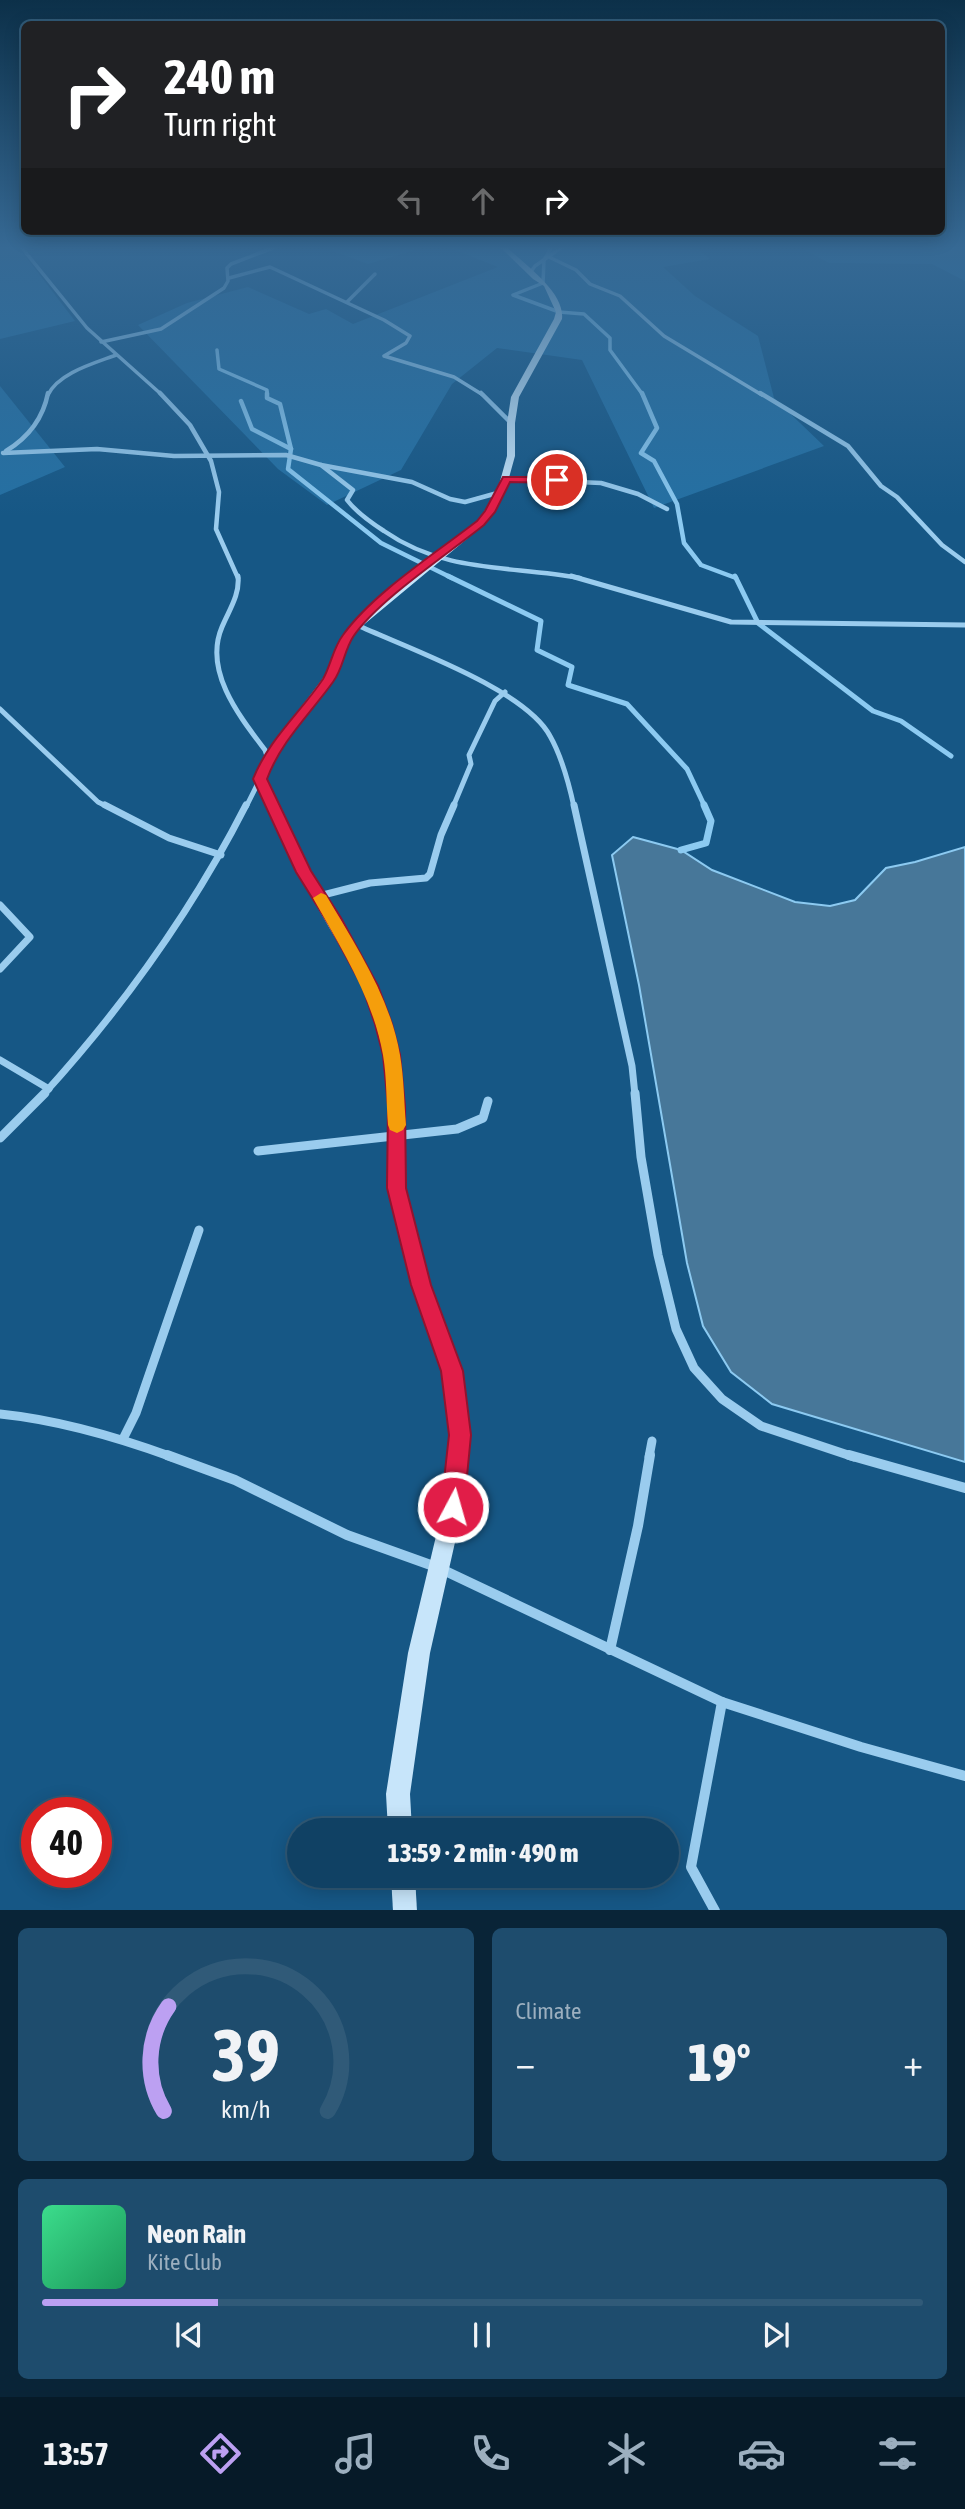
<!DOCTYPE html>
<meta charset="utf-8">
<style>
:root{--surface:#104164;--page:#1e4c6d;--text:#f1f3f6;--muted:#9cafbf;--line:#305a78;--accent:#bca0f2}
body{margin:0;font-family:"Asap Condensed",sans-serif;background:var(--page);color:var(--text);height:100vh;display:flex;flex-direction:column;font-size:26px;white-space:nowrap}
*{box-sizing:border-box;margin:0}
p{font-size:23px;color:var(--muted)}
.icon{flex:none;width:38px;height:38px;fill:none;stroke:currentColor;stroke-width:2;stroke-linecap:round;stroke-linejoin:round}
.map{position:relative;height:1910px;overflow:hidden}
.drawer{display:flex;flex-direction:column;gap:18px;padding:18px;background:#092437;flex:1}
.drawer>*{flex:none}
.guide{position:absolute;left:21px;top:21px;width:924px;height:214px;border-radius:10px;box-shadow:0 4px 18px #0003,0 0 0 2px var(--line);background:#202124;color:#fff;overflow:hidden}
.speed{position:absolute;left:21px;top:1797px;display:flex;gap:14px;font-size:35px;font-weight:700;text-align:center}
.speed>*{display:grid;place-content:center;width:91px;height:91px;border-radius:50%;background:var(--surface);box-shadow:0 4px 18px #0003,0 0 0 2px var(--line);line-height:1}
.speed .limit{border:10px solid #d22;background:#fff;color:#111}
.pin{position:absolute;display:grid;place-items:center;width:60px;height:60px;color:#fff;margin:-30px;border:4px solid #fff;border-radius:50%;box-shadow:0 2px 7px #0007}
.me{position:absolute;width:77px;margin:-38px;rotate:6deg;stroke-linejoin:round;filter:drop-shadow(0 0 5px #0008)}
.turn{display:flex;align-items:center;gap:24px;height:147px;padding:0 28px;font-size:32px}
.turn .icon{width:91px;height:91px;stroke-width:2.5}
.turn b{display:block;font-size:49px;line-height:60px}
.lanes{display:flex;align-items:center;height:66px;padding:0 28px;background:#0003;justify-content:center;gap:35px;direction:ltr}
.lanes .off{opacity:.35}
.big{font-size:52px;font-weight:800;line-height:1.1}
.drawer .card{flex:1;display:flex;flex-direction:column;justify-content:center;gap:10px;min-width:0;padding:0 24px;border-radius:10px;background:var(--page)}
.drawer .dial{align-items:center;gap:0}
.dial svg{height:182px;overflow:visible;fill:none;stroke:var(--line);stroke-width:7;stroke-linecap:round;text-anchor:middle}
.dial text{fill:var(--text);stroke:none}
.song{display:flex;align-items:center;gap:21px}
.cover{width:84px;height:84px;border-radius:10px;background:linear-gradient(135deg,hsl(150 70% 55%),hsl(150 70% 35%))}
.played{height:7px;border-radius:4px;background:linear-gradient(90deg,var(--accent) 20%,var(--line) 20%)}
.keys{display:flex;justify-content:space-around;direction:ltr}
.heat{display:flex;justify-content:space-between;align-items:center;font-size:38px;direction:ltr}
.drawer .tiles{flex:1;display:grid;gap:18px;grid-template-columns:1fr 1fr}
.card:last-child{grid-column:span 2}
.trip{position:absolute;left:287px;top:1818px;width:392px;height:70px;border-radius:35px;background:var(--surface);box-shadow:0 4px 18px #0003,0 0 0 2px var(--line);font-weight:800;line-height:70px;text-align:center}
.tabs{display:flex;height:112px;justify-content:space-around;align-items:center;background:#061a28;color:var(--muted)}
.tabs .icon{width:49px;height:49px}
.tabs .current{color:var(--accent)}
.tabs b{font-size:32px;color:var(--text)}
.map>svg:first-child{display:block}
.green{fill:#2470a3}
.water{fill:#477799;stroke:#8ccaf1;stroke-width:2}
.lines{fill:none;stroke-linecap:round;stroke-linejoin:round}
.stream-far3{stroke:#8ccaf1;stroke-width:3.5}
.stream-far2{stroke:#8ccaf1;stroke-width:4.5}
.stream-far1{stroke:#8ccaf1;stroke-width:5}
.stream{stroke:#8ccaf1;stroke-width:7}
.street-far5{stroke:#9accee;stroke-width:3.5}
.street-far4{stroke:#9accee;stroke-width:4.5}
.street-far3{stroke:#9accee;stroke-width:5}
.street-far2{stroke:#9accee;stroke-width:7}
.street-far1{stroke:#9accee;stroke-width:9}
.street{stroke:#9accee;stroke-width:10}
.secondary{fill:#c7e5fa;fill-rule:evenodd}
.route{fill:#e11d48;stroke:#92132f;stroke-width:2}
.slow{fill:#f59e0b}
</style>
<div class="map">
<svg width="965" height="1911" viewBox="0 0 965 1911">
<rect width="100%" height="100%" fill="#165785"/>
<g class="green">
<path d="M0,248H19L75,321L0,339Z"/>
<path d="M325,248H422L368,264Z"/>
<path d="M450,248H696L710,259L663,267L695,296L758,336L774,398L824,446L654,508L582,360L497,348L452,384L401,470L327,505L278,469L138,325L187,303L248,287L309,314L326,309L353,324L498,267Z"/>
<path d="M802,248H965V281L932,264L829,263Z"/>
<path d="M0,386L65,467L0,495Z"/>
</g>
<path class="water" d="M633,837L681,850L712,870L795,902L830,906L855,900L886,868L915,862L965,847V1462L772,1404L731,1372L703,1326L687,1263L639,985L612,855Z"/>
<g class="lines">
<g class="stream-far3">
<path d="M551,248L544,260L543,283L513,295L559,312L584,314L610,338V350L643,395"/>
<path d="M217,350L219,369L267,390V395"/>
</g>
<g class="stream-far2">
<path d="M267,393V398L280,404L291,449L288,469L381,543L452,578"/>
<path d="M642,393L657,428L641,453L654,461L677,504L684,543L701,565L736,578"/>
<path d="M241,401L252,429L291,449"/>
</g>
<g class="stream-far1">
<path d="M448,576L541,621L537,650L572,667L568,685L627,704L687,769L705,807"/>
<path d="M735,576L758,623L873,711L901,721L951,756"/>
</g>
<path class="stream" d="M681,850L706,843L711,821L704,805"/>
<g class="street-far5">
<path d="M22,248L87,328L162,395"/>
<path d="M549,257L576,270L590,284L620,296L664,336L762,395"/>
<path d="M530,273L535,266L561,248"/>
<path d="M229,278L270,267L384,320L410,336L406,343L384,356L454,377L483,395"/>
<path d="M347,302L375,274"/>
<path d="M101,342L161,329L224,288L228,281L227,268L231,264L273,248"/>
<path d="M48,395C58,373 95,363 116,355"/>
</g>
<g class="street-far4">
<path d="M160,393L190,425L211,461L219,492L216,529L238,578"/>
<path d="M481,393L511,423"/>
<path d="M760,393L848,446L881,486L897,497L942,545L965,562"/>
<path d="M6,451C29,437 43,419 48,393"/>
<path d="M3,453L97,449L174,456L286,455L321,465L353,490L347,500C357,513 370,522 384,531C446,574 510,565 580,578"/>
<path d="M321,465L412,482L450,499L465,502L501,492"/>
<path d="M507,479L601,483L638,494L667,509"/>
</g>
<g class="street-far3">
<path d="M238,576C240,595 229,610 222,627C203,671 240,717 265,750L268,759"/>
<path d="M571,576L731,622L965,625"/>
<path d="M357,625C407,648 525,689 550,736C562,757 569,784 574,807"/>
<path d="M0,709L98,802L108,807"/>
<path d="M246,807L260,779"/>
<path d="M453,807L471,764L469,755L495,701L505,692"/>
</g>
<g class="street-far2">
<path d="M105,805L169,838L221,855"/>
<path d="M574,805L632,1066L635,1095"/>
<path d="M319,896L370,883L426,878L430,874L441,835L454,805"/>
<path d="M0,905L30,937L0,969"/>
<path d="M0,1060L49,1089"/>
<path d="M43,1095C123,1007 192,911 246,805"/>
</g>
<g class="street-far1">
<path d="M635,1093L641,1157L658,1255L676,1329L694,1368L722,1399L761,1426L854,1457"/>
<path d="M0,1138L45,1093"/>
<path d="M258,1151L457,1129L483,1118L488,1101"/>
<path d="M0,1414C59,1420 117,1437 172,1457"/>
<path d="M123,1439L136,1413L199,1230"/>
<path d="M649,1457L652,1441"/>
</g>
<g class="street">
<path d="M167,1455L235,1480L347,1535L439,1568L722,1702L861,1747L965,1776"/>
<path d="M849,1455L965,1488"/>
<path d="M610,1650L638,1526L650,1455"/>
<path d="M715,1911L691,1867L722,1702"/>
</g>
<g class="secondary">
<path d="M501,248H508C526,266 565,292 562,319L519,397L515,423V456L505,492L486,523L361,627L351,639L334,678L274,759L266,779L310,871L340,919L377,986L390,1024L399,1055L405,1106V1188L430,1285L461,1371L470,1435L463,1507L430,1653L410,1794L412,1830H388L386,1794L408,1653L443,1507L450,1435L443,1371L412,1285L389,1188V1106L383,1055L376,1024L363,986L297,872L254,779L264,756L324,677L341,638L353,623L383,596L478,521L497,492L507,456V423L511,397L554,319L556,312L544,286L533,279Z"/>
<path d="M391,1876H415L417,1911H393Z"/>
</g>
</g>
<linearGradient id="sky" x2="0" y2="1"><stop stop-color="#0c3049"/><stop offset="0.48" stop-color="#366994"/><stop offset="1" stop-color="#366994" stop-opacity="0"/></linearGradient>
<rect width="965" height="516" fill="url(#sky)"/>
<path class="route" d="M503,477H557L562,480L557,483L510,482L495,512L484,525C448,554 377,601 353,637C344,651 343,669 333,682C310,714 281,741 267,779L311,871L341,918L378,986L392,1024L400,1055L405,1106L406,1188L431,1285L463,1371L471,1435L464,1507L461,1515L453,1519L444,1515L441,1507L449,1435L441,1371L411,1285L387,1188L388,1106L383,1055L375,1024L362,986L329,925L296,872L253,779C269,739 300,713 323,679C331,665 333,648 343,635C373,593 436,553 477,521L485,511Z"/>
<path class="slow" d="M321,893L326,895C355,945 390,996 400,1055C404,1078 404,1102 406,1125L403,1130L397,1133L390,1130L388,1125C386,1102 387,1078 383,1055C373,998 341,948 313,898Z"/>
</svg>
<div class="speed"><div class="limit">40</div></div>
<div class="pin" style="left:557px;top:480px;background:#d93025"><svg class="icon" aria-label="arrive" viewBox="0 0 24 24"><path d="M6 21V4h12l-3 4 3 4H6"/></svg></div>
<svg class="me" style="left:453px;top:1507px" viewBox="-20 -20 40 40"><circle r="17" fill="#e11d48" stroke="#fff" stroke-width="3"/><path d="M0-11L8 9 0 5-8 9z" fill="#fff"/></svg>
<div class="trip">13:59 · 2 min · 490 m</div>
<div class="guide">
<div class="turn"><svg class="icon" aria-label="right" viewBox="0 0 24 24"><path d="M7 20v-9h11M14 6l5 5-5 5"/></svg><div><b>240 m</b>Turn right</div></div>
<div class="lanes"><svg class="icon off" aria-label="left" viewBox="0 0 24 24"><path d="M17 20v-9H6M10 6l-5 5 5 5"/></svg><svg class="icon off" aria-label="ahead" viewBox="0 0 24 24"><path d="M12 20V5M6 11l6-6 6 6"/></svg><svg class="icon" aria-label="right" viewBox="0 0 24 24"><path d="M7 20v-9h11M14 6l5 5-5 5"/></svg></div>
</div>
</div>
<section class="drawer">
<div class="tiles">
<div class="card dial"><svg viewBox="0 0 100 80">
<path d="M14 69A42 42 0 1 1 86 69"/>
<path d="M14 69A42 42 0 0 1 16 23" stroke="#bca0f2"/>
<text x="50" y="56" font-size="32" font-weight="700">39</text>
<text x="50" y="72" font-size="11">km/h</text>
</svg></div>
<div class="card"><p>Climate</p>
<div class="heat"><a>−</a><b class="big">19°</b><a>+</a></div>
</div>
<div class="card">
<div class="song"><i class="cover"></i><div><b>Neon Rain</b><p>Kite Club</p></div></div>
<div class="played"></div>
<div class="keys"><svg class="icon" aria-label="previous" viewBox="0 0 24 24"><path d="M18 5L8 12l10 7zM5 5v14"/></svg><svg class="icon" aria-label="pause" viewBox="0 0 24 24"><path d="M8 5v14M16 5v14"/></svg><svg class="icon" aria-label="next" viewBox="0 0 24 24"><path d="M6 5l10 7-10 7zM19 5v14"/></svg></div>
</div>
</div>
</section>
<nav class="tabs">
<b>13:57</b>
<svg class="icon current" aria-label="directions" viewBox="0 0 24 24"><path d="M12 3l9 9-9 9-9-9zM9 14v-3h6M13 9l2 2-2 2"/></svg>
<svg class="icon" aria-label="music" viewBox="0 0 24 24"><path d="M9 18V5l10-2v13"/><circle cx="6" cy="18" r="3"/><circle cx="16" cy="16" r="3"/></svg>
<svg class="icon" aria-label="phone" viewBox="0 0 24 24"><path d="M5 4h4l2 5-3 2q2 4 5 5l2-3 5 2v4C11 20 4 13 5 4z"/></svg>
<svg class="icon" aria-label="climate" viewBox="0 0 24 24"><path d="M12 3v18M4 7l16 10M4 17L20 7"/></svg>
<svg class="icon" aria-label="car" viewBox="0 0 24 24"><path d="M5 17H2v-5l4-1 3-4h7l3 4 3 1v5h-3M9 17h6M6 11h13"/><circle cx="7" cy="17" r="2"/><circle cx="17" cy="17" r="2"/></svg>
<svg class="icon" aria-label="filters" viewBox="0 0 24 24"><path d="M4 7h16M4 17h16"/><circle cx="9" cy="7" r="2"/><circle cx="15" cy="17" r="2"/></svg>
</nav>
